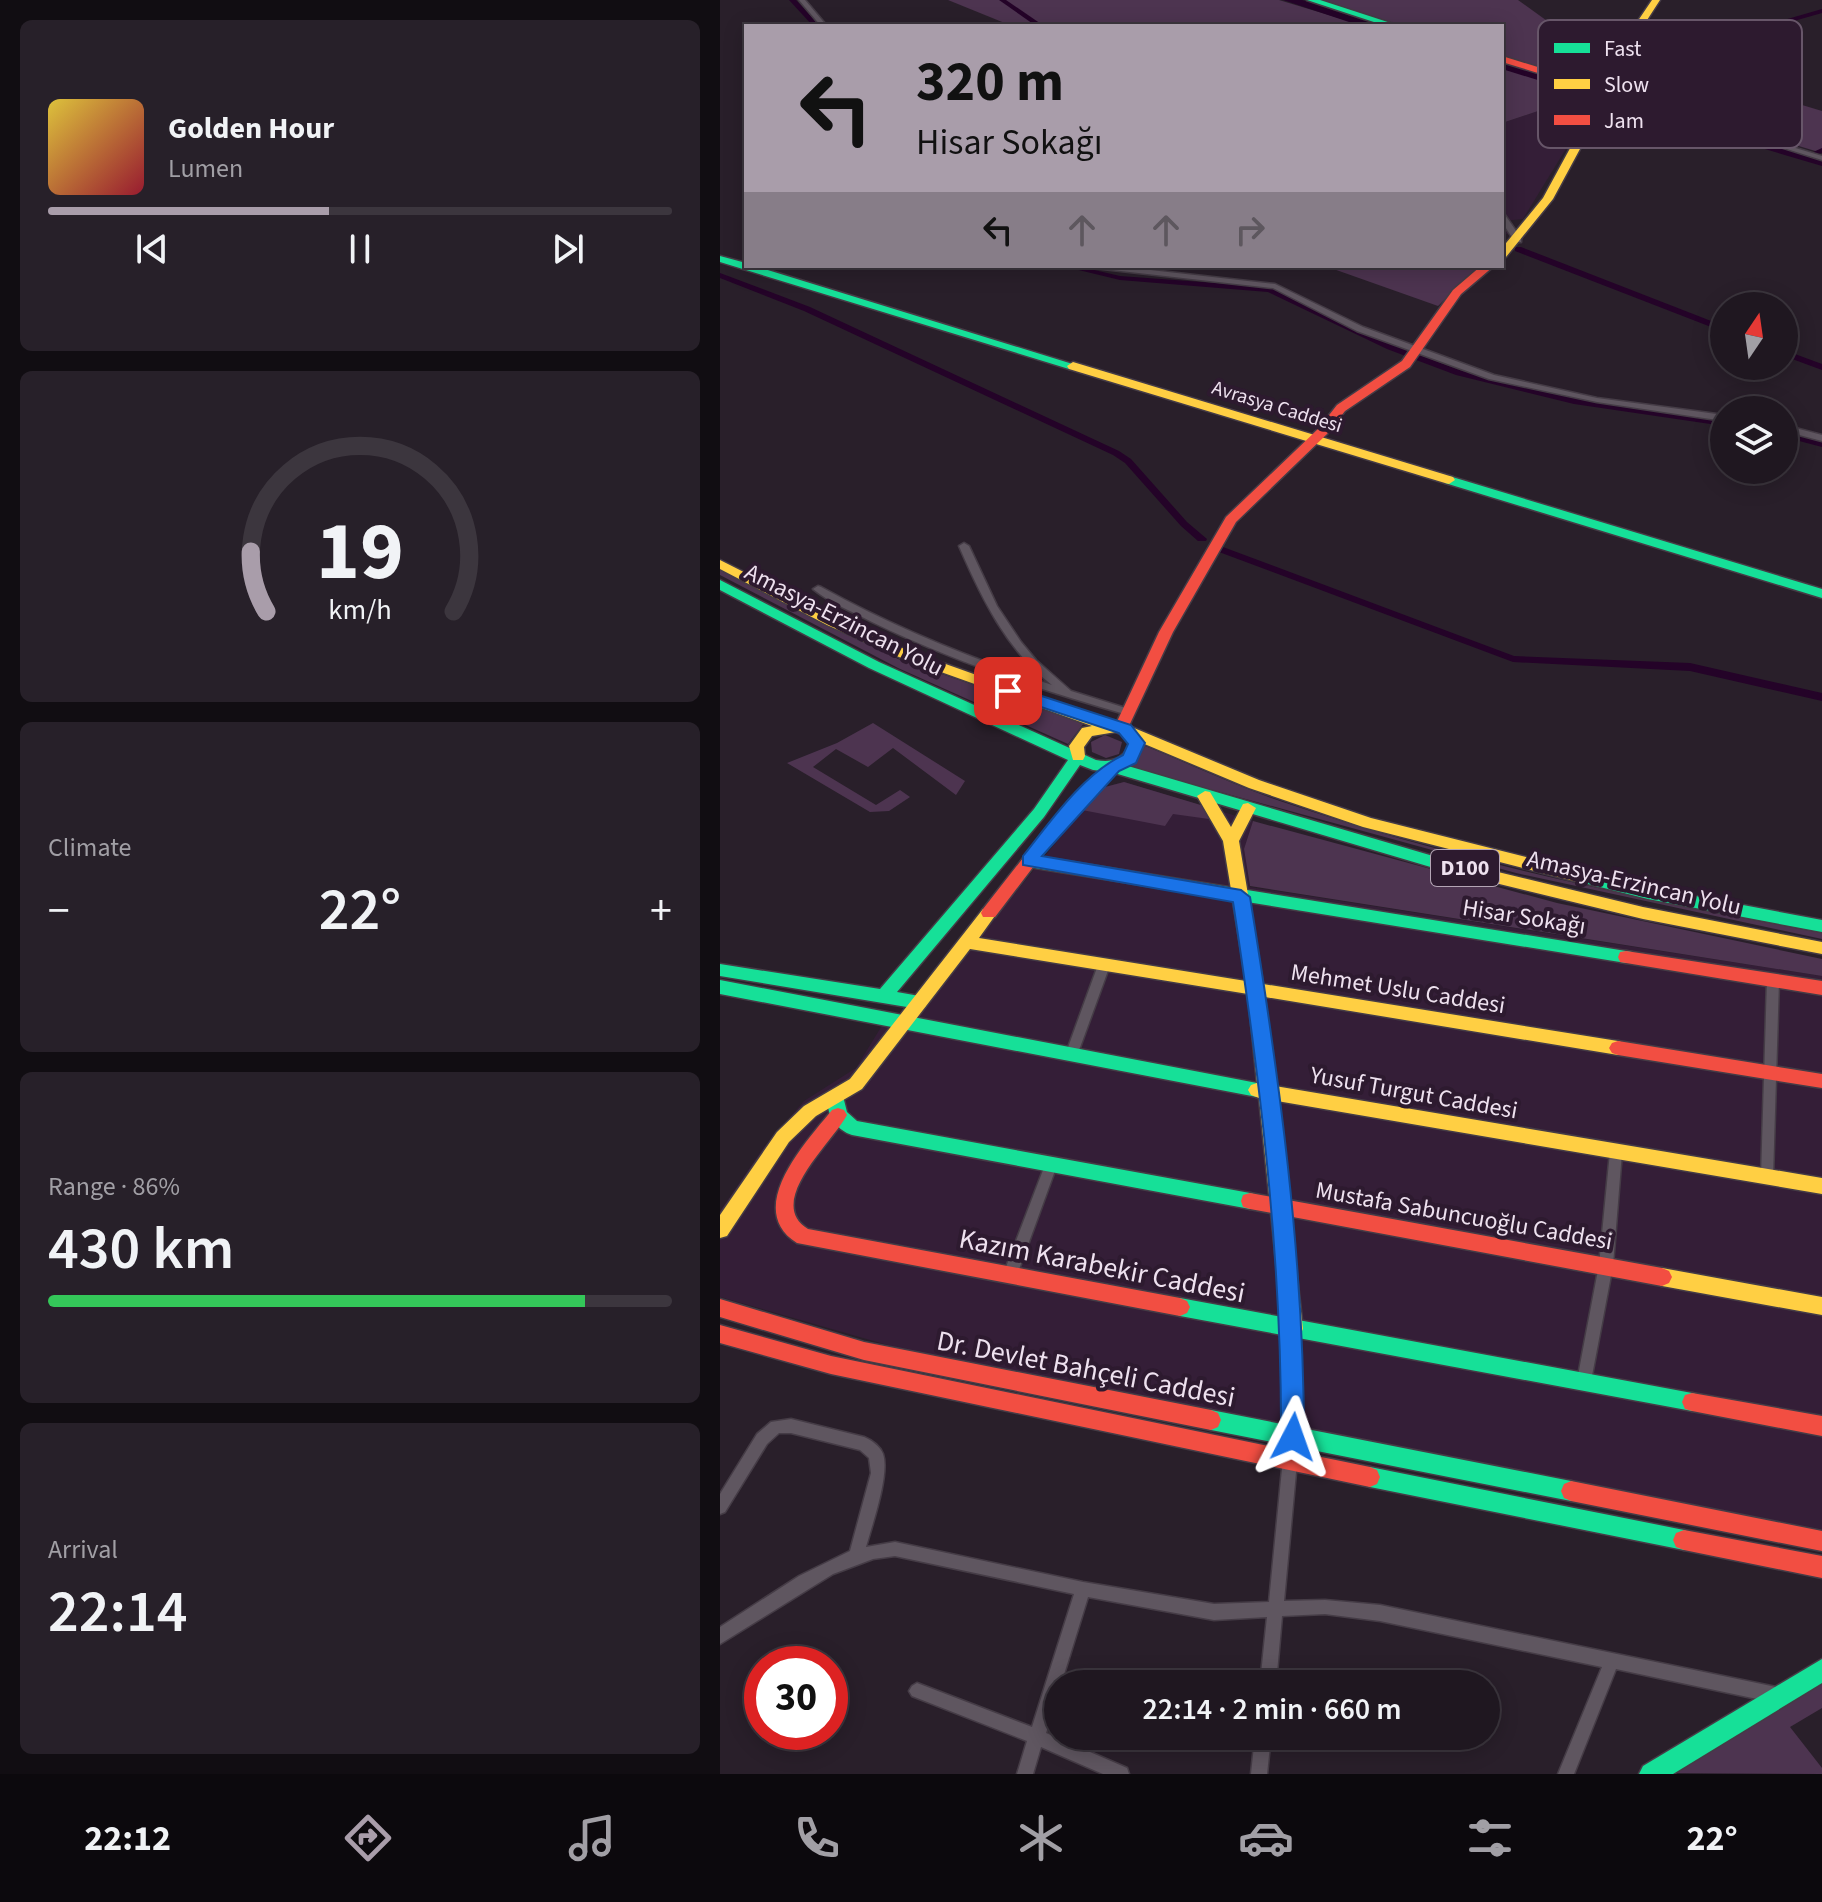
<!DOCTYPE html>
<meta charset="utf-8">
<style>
:root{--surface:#1f1720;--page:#272029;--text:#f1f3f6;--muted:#a19fa5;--line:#3c363e;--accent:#a99daa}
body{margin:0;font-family:"Source Sans 3",sans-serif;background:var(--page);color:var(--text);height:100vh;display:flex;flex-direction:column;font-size:30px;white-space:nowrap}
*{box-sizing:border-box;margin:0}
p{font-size:26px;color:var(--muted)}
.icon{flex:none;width:44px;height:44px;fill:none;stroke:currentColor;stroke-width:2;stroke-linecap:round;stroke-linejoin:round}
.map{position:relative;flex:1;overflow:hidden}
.side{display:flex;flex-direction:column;gap:20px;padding:20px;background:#110d12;width:720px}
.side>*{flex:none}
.guide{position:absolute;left:24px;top:24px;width:760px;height:244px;border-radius:0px;box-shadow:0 4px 20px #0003,0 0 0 2px var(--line);background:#a99daa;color:#111;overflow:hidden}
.needle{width:52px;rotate:13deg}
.controls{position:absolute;left:990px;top:292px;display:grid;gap:16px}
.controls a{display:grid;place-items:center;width:88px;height:88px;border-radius:50%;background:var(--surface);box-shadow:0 4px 20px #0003,0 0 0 2px var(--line);font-size:40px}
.speed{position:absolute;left:24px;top:1646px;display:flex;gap:16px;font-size:40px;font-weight:700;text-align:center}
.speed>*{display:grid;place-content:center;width:104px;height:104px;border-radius:50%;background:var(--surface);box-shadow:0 4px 20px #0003,0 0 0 2px var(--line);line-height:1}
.speed .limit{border:12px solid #d22;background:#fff;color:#111}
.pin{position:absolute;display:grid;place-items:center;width:68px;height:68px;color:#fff;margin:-34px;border-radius:16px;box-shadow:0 4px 12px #0006}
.me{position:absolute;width:88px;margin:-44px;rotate:4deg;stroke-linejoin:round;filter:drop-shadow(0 0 6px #0008)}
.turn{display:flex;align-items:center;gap:28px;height:168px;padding:0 40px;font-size:36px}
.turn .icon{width:104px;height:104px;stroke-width:2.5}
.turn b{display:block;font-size:56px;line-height:68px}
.lanes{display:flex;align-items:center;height:76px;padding:0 40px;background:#0003;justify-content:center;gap:40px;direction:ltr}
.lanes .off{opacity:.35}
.big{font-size:60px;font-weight:600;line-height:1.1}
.side .widget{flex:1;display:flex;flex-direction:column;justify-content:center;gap:12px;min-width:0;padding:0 28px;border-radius:12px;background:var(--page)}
.side .dial{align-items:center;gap:0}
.dial svg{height:208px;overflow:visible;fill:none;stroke:var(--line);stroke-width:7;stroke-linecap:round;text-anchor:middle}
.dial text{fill:var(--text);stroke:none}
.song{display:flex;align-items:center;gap:24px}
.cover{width:96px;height:96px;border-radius:12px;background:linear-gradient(135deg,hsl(50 70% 55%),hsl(350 70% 35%))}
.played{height:8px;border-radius:4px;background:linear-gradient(90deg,var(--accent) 45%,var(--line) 45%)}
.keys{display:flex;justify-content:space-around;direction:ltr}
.heat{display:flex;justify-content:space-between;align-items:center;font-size:44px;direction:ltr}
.charge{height:12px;border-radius:6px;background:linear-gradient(90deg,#34c759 86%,var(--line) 0)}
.trip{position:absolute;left:324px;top:1670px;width:456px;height:80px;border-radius:40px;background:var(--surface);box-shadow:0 4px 20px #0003,0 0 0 2px var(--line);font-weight:600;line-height:80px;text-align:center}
.tab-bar{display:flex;height:128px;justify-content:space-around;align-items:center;background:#0c090d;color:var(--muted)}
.tab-bar .icon{width:56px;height:56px}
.tab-bar .active{color:var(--accent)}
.tab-bar b{font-size:36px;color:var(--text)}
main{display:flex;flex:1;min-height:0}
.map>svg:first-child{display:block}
.built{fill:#341e37}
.green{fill:#4d3450}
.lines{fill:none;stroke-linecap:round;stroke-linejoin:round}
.canal{fill:#240328;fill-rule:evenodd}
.river{fill:#240328;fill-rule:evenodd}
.street-casing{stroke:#453c46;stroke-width:3}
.fast-casing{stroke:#453c46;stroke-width:3}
.slow-casing{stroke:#453c46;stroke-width:3}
.jam-casing{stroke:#453c46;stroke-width:3}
.street{fill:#5f5660;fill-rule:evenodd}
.fast{fill:#16e098;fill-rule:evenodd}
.slow{fill:#ffcf43;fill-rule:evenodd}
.jam{fill:#f24e42;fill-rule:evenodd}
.route{fill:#1a73e8;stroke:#114b97;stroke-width:2}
.labels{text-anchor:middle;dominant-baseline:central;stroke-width:8;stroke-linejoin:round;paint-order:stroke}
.far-street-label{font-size:20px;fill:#eee1ef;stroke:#2d1a2f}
.shield{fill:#2d1a2f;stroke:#b4a5b5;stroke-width:2}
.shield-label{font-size:22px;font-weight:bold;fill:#eee1ef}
.street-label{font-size:24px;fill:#eee1ef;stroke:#2d1a2f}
.near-street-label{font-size:28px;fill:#eee1ef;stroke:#2d1a2f}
.key{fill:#2d1a2f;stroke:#675669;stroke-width:2}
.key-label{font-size:22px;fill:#eee1ef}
</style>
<main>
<section class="side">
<div class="widget">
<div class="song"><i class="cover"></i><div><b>Golden Hour</b><p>Lumen</p></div></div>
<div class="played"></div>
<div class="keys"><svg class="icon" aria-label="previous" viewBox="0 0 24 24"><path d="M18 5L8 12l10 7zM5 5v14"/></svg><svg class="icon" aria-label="pause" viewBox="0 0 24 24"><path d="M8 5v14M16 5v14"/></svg><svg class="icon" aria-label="next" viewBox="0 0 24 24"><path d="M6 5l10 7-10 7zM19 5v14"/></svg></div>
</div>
<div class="widget dial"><svg viewBox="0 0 100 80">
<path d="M14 69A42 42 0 1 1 86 69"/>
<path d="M14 69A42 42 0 0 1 8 46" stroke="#a99daa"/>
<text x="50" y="56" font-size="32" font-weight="700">19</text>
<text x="50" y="72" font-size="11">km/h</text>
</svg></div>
<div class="widget"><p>Climate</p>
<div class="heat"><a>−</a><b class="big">22°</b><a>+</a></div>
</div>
<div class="widget"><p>Range · 86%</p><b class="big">430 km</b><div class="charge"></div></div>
<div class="widget"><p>Arrival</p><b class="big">22:14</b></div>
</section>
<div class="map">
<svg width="1102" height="1774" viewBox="0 0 1102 1774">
<rect width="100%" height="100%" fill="#291f2a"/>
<g class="built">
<path d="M827,108L863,121L803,219L782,221L788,234H782V123Z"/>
<path d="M404,782L533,821L524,849L530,887L1102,976V1531L199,1354L0,1297V1211L44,1147L84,1101L136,1068L163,1024L205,1005L362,810L385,787Z"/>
</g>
<g class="green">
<path d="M228,0H559L645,26H292Z"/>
<path d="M601,0H798L884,62L901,63L961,46L1009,83L1102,111V153L782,57V26H684Z"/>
<path d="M782,68L877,97L863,121L827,108L782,123Z"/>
<path d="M605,266H760L718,306Z"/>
<path d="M0,569L178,659L364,723L348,744L178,668L0,575Z"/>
<path d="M153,723L245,781L236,795L173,748L148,767L116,749L93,767L156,805L180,790L190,797L169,811L150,812L67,763L117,743Z"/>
<path d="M385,735L402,742L399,754L386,758L372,752L371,742Z"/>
<path d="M425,746C470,764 514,785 560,801C735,861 920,899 1102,933V939L796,873L409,767Z"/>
<path d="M404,782L484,806L489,819L453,814L445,826L362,810L385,787Z"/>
<path d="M533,821L837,903L1102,959V976L530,886L524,849Z"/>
<path d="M1102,1684V1708L1070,1727L1102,1768V1774L954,1773Z"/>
</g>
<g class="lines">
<g class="canal">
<path d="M69,0H76L100,26H93Z"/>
<path d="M279,0H286L324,26H316Z"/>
<path d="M1102,9V13L901,70L895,69Z"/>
<path d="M883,72H886V76L859,83L855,81Z"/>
<path d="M1102,148V153L1095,155L1091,153Z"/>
<path d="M1082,155H1086L1090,157L1082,159Z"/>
<path d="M782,240L789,242V246L782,245Z"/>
<path d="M795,247H801L1004,326V332L795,251Z"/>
<path d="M342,266H357L400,276L550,287L673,345L742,371L854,398L1004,420V426L854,404L736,375L667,349L548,292L400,280Z"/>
<path d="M0,273L90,307L399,451L411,459L467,522L487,539L486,541H478L461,526L405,463L393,455L84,311L0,278Z"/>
<path d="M1064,350L1102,364V370L1064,356Z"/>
<path d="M1064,431L1102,441V447L1064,437Z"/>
<path d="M503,547L794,656L970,663L1102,693V701L970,671L793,662L499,552V548Z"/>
</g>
<g class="river">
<path d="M563,0H582L660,26H641Z"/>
<path d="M782,61L881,91L883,94L876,98L782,69Z"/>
<path d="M884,95L1102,158V166L884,101Z"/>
</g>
<g class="street-casing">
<g id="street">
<path d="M79,0H85L107,26H101Z"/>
<path d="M884,90L1102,156V160L884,92Z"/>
<path d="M782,215H785L801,238V242H795L782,222Z"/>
<path d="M370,266H395L555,284L643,327L774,375L877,398L1004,415V421L877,402L769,379L637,331L553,288L374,268Z"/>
<path d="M1064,425L1102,435V441L1064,431Z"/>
<path d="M244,543L249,546L277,606L301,642L316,660L351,691L412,710L413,712L412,714L408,715C321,690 234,662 152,622C133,612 110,603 93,589L98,586L101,587C175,628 252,659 332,685C287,651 261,597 239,546Z"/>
<path d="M384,961L388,962L390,965L358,1053L356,1056L352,1058L348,1056L346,1053L378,965L380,962Z"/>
<path d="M1053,976L1057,977L1059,980L1053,1177L1051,1181L1047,1182L1043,1181L1041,1177L1047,980L1049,977Z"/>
<path d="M896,1147L900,1148L902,1152L893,1265L871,1381L869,1386L864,1387L859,1386L857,1381L879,1265L890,1152L892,1148Z"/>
<path d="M331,1160L335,1161L337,1165L297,1275L295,1279L290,1281L285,1279L283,1275L325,1165L327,1161Z"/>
<path d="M573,1323L578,1325L580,1329L582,1408L564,1601L605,1600L660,1605L1056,1687L1061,1690L1064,1695L1061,1700L1056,1703L896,1669L854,1774H838L882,1667L660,1621L605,1614L562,1616L556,1684H540L547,1617L494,1620L368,1597L341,1684H338V1693L326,1733L407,1768L409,1774H383L321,1747L313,1774H297L307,1741L192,1696L189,1691L192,1686L197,1683L312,1727L354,1594L175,1556L153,1559L113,1574L0,1644V1627L79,1576L130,1551L151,1473L149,1458L140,1450L71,1433H59L47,1444L5,1512L0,1514V1494L37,1434L51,1422L71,1419L144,1437C151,1440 160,1446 163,1454C170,1474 152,1525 146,1547L175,1542L363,1582L494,1604L549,1602L568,1408L566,1329L568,1325Z"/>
<path d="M535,1736H551L547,1774H531Z"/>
</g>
</g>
<g class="fast-casing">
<g id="fast">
<path d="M587,0H600L680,26H666Z"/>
<path d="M0,256L26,263V266H35L359,366L357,369H349L0,262Z"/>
<path d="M729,476L1102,589V598L725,483V477Z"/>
<path d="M0,580L159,662L376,760C392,763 401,759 410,746L404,734L406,730H416L424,746L408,766L730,861L732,865L724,871L391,772L373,770L360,765L324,817L177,992L205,997L207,1002L205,1007L199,1009L0,976V964L160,989L314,809L348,760L149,668L0,590Z"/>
<path d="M309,855L906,951L912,952L914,957L912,962L906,963L309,867L301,861Z"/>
<path d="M862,871L928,887L1102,920V932L928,899L856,881L854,877L856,873Z"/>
<path d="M0,980L537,1083L543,1085L546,1090L543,1095L537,1097L0,994Z"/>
<path d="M116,1090L122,1092L127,1112L137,1121L530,1193L537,1195L539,1201L537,1207L530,1209L132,1135C114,1129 103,1110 110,1092Z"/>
<path d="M460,1298L972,1393L979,1395L982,1402L979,1409L972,1411L460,1316L453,1313L450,1307L453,1301Z"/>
<path d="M491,1410L851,1481L858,1484L861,1491L858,1498L851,1501L491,1430L484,1427L481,1420L484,1413Z"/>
<path d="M650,1467L964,1530L972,1533L975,1540L972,1547L964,1550L650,1487L643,1484L640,1477L643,1470Z"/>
<path d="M1102,1659V1683L953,1774H919L923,1766Z"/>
</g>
</g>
<g class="slow-casing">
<g id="slow">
<path d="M932,0H940L898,65L895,84L833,199L786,257L782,258V248L823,198L885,84L888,65Z"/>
<path d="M353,362L733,477L735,480L729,484L725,483L349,369L347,366Z"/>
<path d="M0,560L117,619L189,651L392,723H402L539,780L651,818L862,871L870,877L862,883L643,827L529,788L396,732L372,736L364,747L365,756L363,760H353L349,746L362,728L372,726L179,657L107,625L0,569Z"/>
<path d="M485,791L490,792L511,827L523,804L528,803L536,808L519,841L543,984L898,1041L904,1043L907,1048L904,1053L898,1055L545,997L555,1086L1102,1178V1194L557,1101L583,1329L580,1335L573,1338L566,1335L563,1329L539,1098L531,1095L528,1090L531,1085L537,1083L528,994L250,949L142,1089L96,1116L69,1142L7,1236L0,1238V1215L57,1132L84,1106L130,1079L263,909H275L277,913L259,938L526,981L503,841L477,796Z"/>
<path d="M724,859L923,907L1102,942V954L923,919L718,869L716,865Z"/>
<path d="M942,1268L1102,1297V1315L942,1286L935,1283L932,1277L935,1271Z"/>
</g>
</g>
<g class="jam-casing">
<g id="jam">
<path d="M782,56L889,89L891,91L883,93L782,62Z"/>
<path d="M761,266H774L741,294L690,367L625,411L607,434L516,522L453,632L408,728L406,732H396L394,728L439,632L506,517L599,428L617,405L682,361L733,290Z"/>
<path d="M393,762L398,763L401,767L398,771L342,829L275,917H263L261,913L263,909L332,821L388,763Z"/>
<path d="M906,951L1102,981V995L906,963L900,962L898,957L900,952Z"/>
<path d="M898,1041L1102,1074V1088L898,1055L892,1053L889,1048L892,1043Z"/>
<path d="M118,1108L124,1110L127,1115C113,1142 44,1202 88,1229L460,1298L467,1301L470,1307L467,1313L460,1316L77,1243C23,1209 86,1142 112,1110Z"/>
<path d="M530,1193L942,1268L949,1271L952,1277L949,1283L942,1286L530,1209L523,1207L521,1201L523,1195Z"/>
<path d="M0,1299L144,1342L491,1410L498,1413L501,1420L498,1427L491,1430L144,1360L0,1317Z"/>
<path d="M0,1325L111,1356L650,1467L657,1470L660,1477L657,1484L650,1487L111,1374L0,1343Z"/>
<path d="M972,1393L1102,1416V1436L972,1411L965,1409L962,1402L965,1395Z"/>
<path d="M851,1481L1102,1531V1551L851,1501L844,1498L841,1491L844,1484Z"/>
<path d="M964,1530L1102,1556V1578L964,1550L956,1547L953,1540L956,1533Z"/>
</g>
</g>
<use href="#street" class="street"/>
<use href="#fast" class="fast"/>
<use href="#slow" class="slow"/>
<use href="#jam" class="jam"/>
</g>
<path class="route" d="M288,685L411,725L425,743L416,763L399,771L322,856L521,890L530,897C559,1075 584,1257 584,1437L581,1445L573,1448L564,1445L561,1437C562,1259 540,1079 513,902L303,865V856C331,821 362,775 403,755L408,744L399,733L282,694L279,691Z"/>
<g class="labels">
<g class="far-street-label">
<text transform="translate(557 407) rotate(17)">Avrasya Caddesi</text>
</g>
<rect class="shield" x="711" y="850" width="68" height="36" rx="6"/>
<g class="shield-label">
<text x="745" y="868">D100</text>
</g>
<g class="street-label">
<text transform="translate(124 620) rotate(27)">Amasya-Erzincan Yolu</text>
<text transform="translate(914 883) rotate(13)">Amasya-Erzincan Yolu</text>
<text transform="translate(804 917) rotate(9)">Hisar Sokağı</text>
<text transform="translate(678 989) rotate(9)">Mehmet Uslu Caddesi</text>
<text transform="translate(694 1093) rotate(10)">Yusuf Turgut Caddesi</text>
<text transform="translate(744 1216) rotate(10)">Mustafa Sabuncuoğlu Caddesi</text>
</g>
<g class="near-street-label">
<text transform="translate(382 1266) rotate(11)">Kazım Karabekir Caddesi</text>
<text transform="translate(366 1369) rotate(11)">Dr. Devlet Bahçeli Caddesi</text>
</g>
</g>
<rect x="818" y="20" width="264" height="128" rx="12" class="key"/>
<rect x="834" y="43" width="36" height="10" fill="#16e098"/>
<rect x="834" y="79" width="36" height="10" fill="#ffcf43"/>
<rect x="834" y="115" width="36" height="10" fill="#f24e42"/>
<g class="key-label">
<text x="884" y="56">Fast</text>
<text x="884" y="92">Slow</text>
<text x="884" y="128">Jam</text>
</g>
</svg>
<div class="controls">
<a><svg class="needle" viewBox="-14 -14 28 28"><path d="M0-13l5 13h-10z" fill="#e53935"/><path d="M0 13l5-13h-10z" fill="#a19fa5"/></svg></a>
<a><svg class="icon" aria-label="layers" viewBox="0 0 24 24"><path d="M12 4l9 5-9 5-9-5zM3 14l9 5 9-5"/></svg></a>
</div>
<div class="speed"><div class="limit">30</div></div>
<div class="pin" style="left:288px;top:691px;background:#d93025"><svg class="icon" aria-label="arrive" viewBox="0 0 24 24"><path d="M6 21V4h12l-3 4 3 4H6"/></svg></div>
<svg class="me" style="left:573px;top:1437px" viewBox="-20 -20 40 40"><path d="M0-17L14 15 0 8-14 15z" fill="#1a73e8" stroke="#fff" stroke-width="4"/></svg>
<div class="trip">22:14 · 2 min · 660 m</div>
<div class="guide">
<div class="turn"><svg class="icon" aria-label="left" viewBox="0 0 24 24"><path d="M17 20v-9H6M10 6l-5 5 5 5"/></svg><div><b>320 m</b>Hisar Sokağı</div></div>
<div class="lanes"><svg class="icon" aria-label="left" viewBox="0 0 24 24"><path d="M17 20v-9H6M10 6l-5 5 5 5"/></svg><svg class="icon off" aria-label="ahead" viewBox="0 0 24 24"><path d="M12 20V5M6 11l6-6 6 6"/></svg><svg class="icon off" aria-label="ahead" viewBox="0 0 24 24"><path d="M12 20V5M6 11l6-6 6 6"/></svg><svg class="icon off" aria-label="right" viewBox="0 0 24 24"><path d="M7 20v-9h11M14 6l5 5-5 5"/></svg></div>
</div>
</div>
</main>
<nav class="tab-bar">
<b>22:12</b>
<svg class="icon active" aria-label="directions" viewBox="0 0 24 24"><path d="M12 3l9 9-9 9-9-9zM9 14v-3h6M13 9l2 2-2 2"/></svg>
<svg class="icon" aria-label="music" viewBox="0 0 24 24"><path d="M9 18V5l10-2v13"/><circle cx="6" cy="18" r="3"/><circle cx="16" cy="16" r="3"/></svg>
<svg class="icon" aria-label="phone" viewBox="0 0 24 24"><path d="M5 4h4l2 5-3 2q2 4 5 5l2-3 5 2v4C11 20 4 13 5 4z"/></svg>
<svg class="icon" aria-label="climate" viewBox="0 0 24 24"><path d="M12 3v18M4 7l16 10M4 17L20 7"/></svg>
<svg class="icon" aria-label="car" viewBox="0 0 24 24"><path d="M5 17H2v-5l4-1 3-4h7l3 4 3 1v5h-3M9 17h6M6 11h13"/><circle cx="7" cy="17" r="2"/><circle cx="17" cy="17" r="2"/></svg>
<svg class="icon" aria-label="filters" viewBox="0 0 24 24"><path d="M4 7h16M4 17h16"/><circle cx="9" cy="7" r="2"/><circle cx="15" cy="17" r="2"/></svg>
<b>22°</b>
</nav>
